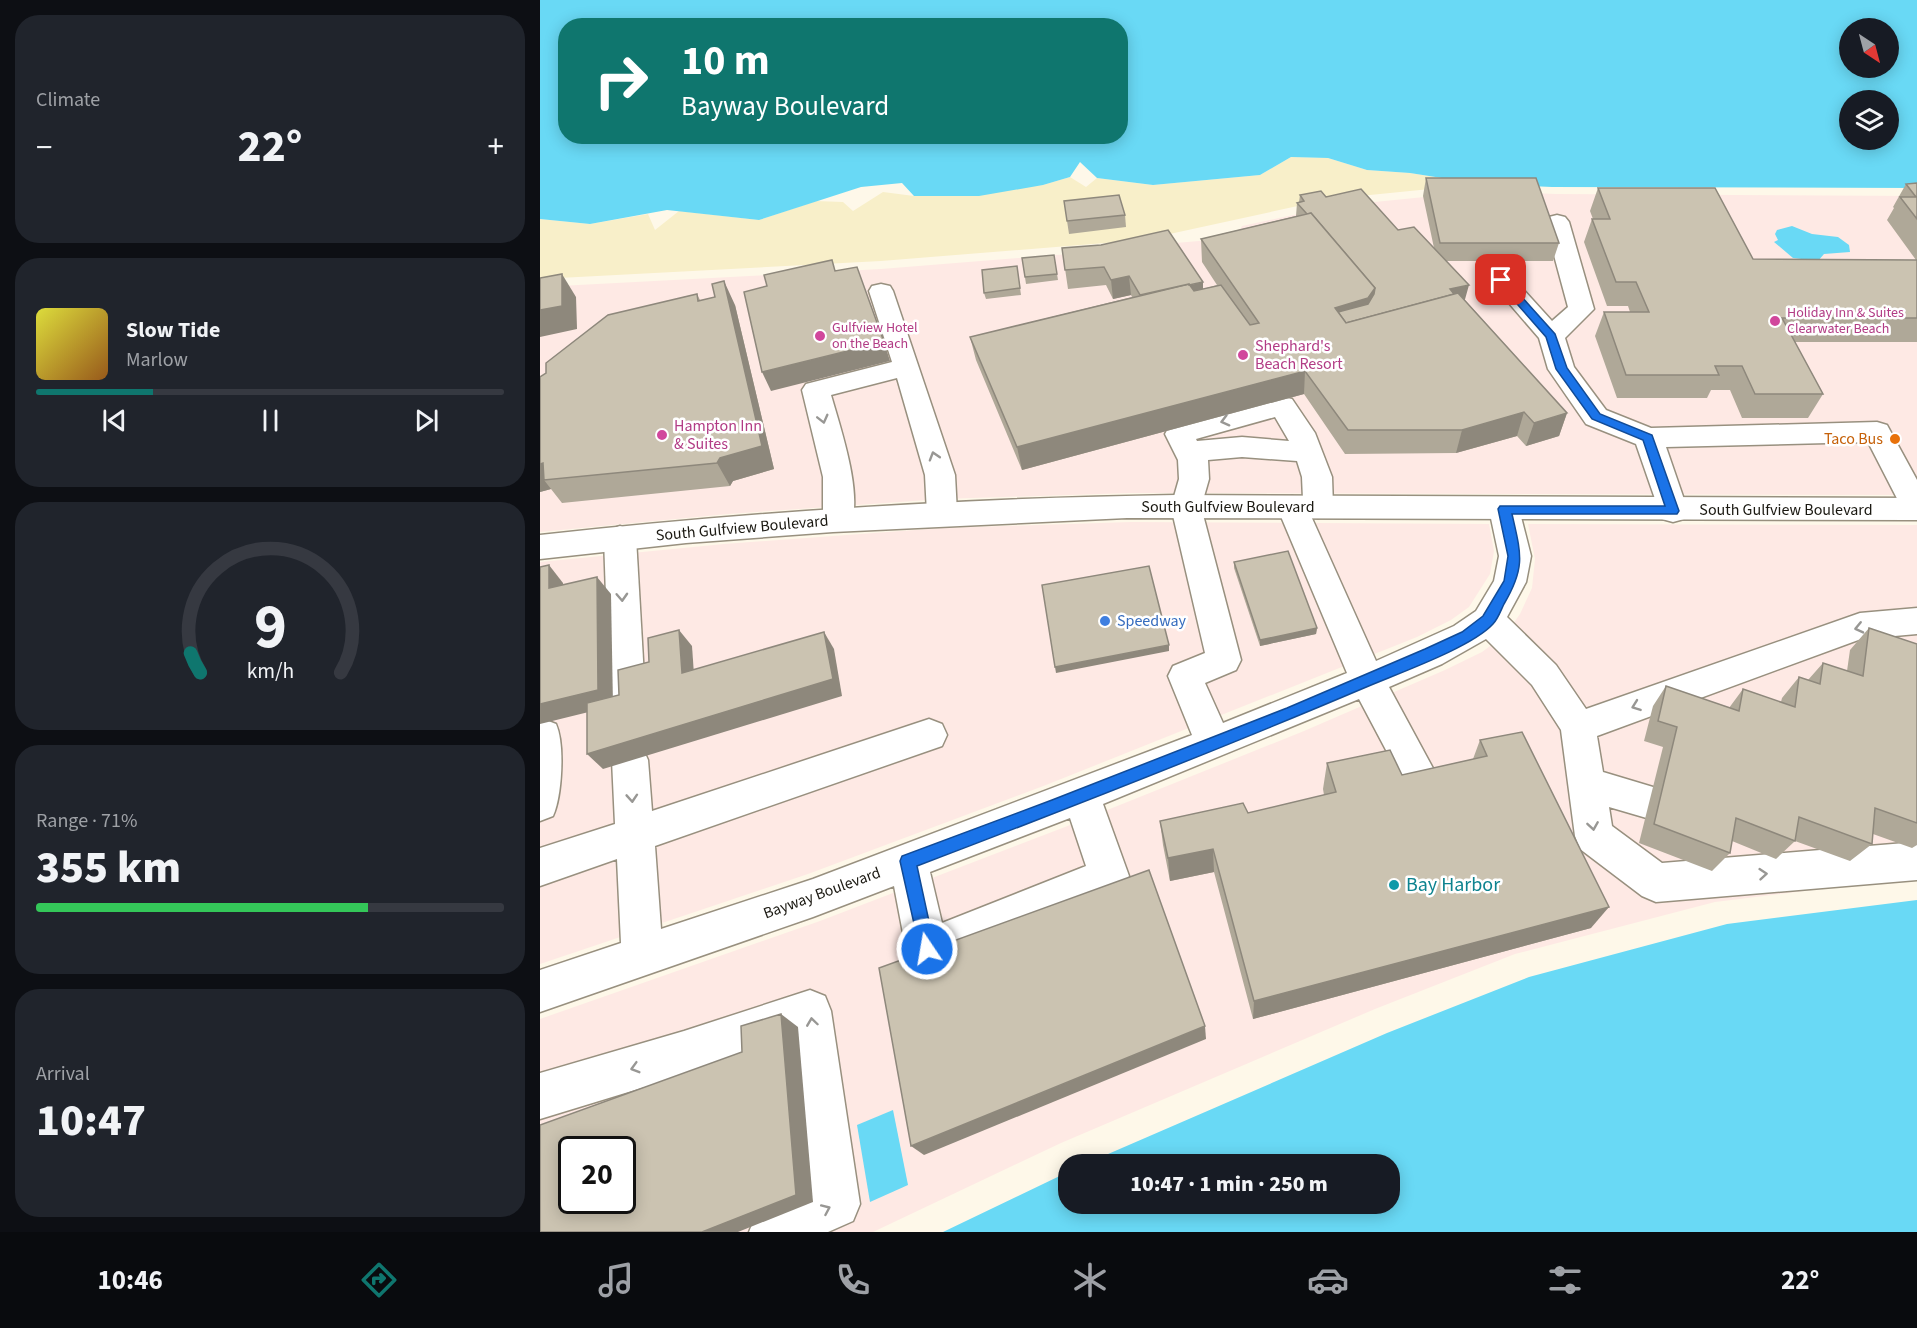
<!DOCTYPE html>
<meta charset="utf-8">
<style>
:root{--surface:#171b24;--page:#20242c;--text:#f1f3f6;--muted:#9ea1a6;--line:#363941;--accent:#0f766e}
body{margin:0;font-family:"Source Sans 3",sans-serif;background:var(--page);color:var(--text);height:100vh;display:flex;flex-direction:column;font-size:22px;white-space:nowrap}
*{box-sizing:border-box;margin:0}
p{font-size:20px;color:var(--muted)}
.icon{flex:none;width:33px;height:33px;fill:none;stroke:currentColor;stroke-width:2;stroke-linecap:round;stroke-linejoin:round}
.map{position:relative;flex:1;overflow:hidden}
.sheet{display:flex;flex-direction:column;gap:15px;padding:15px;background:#0d0f14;width:540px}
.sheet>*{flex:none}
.banner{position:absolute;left:18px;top:18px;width:570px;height:126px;border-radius:24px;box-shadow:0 3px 15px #0003;background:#0f766e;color:#fff;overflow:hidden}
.needle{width:39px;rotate:144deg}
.controls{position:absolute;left:1299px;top:18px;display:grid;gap:12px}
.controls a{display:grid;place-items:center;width:60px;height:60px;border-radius:50%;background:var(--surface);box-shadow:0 3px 15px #0003;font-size:30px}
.speed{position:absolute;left:18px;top:1136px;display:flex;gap:12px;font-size:30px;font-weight:700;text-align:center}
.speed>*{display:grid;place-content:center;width:78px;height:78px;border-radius:50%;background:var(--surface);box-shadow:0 3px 15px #0003;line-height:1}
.speed .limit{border:3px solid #111;border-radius:9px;background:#fff;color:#111}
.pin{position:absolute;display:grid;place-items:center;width:51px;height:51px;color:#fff;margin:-26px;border-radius:12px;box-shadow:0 3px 9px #0006}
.me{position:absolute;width:66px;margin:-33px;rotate:348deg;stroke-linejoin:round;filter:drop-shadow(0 0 4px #0008)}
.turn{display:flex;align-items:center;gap:21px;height:126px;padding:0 24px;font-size:27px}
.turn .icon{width:78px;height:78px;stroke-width:2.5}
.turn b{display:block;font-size:42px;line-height:51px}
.big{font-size:45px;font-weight:800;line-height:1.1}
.sheet .tile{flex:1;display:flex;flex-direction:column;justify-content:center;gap:9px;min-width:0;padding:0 21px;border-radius:24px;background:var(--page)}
.sheet .dial{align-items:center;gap:0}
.dial svg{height:156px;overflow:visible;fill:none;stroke:var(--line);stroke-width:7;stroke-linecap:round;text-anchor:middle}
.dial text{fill:var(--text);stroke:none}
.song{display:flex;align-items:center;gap:18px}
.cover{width:72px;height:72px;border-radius:9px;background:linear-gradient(135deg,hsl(60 70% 55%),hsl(30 70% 35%))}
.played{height:6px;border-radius:3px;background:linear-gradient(90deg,var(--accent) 25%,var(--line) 25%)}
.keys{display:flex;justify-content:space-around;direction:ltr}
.heat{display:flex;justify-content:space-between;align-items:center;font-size:33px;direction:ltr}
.charge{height:9px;border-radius:4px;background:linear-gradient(90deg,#34c759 71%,var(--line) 0)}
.trip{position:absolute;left:518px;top:1154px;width:342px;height:60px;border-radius:24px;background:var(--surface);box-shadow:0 3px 15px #0003;font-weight:800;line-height:60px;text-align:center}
.tabs{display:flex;height:96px;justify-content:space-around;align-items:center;background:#090b0e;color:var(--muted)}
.tabs .icon{width:42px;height:42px}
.tabs .current{color:var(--accent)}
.tabs b{font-size:27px;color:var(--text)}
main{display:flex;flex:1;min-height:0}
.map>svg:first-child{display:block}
.commercial{fill:#fee9e4;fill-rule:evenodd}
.sand{fill:#f8efc9}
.water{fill:#69d9f5;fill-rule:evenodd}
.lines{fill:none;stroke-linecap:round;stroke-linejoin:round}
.minor-casing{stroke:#98907f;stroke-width:3}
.major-casing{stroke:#98907f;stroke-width:3}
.minor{fill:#fff;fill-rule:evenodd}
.major{fill:#fff;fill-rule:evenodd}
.wall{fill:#afa898}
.shaded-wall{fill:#8e887c}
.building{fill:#cbc3b1;stroke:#8e887c;stroke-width:1.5;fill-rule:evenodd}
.oneway{stroke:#989794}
.route{fill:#1a73e8;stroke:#114b97;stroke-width:1.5}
.hotel-dot{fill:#d1479c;stroke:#fff;stroke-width:2}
.food-dot{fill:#e8710a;stroke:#fff;stroke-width:2}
.shop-dot{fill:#3f7fe0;stroke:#fff;stroke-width:2}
.culture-dot{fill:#0f9aa8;stroke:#fff;stroke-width:2}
.labels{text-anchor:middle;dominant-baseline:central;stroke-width:5;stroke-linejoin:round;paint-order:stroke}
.far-hotel-label{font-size:14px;fill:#b23c85;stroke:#fff;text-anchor:start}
.hotel-label{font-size:16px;fill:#b23c85;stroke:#fff;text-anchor:start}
.food-label{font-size:16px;fill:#c56008;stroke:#fff;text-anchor:end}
.street-label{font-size:16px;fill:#1a1811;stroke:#fff}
.shop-label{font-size:16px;fill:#366cbe;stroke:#fff;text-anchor:start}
.near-culture-label{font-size:20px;fill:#0d838f;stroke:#fff;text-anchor:start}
</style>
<main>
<section class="sheet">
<div class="tile"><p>Climate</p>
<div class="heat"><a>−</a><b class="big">22°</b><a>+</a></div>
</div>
<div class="tile">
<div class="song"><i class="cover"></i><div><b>Slow Tide</b><p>Marlow</p></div></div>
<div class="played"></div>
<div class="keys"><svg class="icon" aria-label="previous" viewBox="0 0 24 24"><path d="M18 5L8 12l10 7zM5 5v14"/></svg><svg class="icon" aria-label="pause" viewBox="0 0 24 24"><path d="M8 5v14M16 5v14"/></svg><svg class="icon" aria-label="next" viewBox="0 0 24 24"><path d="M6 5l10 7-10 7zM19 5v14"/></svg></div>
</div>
<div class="tile dial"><svg viewBox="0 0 100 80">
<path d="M14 69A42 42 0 1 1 86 69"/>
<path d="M14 69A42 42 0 0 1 9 59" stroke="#0f766e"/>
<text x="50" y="56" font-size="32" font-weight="700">9</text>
<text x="50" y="72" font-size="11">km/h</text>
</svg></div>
<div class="tile"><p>Range · 71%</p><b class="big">355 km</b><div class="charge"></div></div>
<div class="tile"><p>Arrival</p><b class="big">10:47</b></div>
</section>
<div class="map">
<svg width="1377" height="1232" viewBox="0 0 1377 1232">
<rect width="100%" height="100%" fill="#fef8e9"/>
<g class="commercial">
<path d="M944,191L1016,194L1377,196V495L589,493L402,499L188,514L0,532V287L341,269L604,248L623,244L695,238L702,226L795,206Z"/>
<path d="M591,522L949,524L954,551L950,574L929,607L911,620L877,637L506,785L268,874L0,964V562L184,544L402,528Z"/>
<path d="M988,524L1377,525V877L1175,902L975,954L835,1009L521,1143L333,1232H0V1019L280,921L525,827L764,731L905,670L942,652L965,635L980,614L992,588L995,559ZM32,1149H82V1200H32Z"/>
</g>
<path class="sand" d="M751,157L788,158L827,170L870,173L940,184L790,199L602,240L341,261L0,279V219L50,224L108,214L115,230L139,211L219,220L276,201L303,202L313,211L343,192L374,196L503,185L530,177L546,187L557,178L613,185L720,175Z"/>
<g class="water">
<path d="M0,0H1377V188L1012,187L940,184L870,173L827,170L788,158L751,157L720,175L613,185L557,178L540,162L530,177L503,185L439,196H374L362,183L321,187L219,220L127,210L50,224L0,219ZM26,26H580V136H26ZM1310,28H1348V68H1310ZM1310,100H1348V140H1310Z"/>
<path d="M1252,226L1272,234L1298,237L1309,245L1310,252L1284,254L1278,261L1253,258L1234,242L1238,240L1235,234L1237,230Z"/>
<path d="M1377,900V1232H403L528,1172V1203H849V1164H545L847,1033L989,977L1187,924Z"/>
<path d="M353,1110L368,1185L330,1202L317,1125Z"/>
</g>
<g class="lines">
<g class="minor-casing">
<g id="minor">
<path d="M1017,215L1025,217L1029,222L1054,309L1025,338L1034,367L1066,410L1111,428L1337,422L1347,425L1377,480V519L1366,516L1328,442L1126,447L1148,511L1144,519L1133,522L1122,519L1096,444L1046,424L1008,369L999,338L949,280L952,275L961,273L970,275L1012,321L1028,307L1005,222L1009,217Z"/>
<path d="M341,284L350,286L353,291L415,475L417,513L413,521L402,524L391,521L387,513L385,475L357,378L291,395C300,427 325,499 309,528L298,531L287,528L283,520V477L262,390L266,384L352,362L329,291L332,286Z"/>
<path d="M742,397L752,399L775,433L792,477L793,507L789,515L778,518L771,516L836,661L914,626L936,611L954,581L959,556L949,509L953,501L964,498L975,501L979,509L991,556L986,582L967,617L1016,665L1046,709L1320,613L1377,608V634L1321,639L1057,736L1063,772L1123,790L1129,802L1123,814L1110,819L1069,807L1072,826L1122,863L1377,842V880L1116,902L1102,896L1040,849L1035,836L1021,730L992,685L946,639L902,664L849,687L895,772L890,784L877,788L864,784L819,699L563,804L589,876L583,889L387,970L372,964L366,949L354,886L273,917L0,1012V970L81,943L77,859L0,886V848L75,824L72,760L77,749L90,744L103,749L108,760L112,811L389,719L402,724L407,735L402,746L115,846L121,929L273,879L652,735L628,676L633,666L665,653L631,507L639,479L638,460L625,434L629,427ZM735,417L749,441L702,437L657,441L656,439ZM702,457L757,461L762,477L763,499L752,496L741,499L737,507L807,673L683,723L665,683L696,670L701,660L661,507L669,479L668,460ZM530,818L546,866L402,923L390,872Z"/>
<path d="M80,526L91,530L96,538L106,712L101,723L88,727L75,723L70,712L64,538L69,530Z"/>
<path d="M3,719L16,724C25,744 22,796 13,816L0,821V720Z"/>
<path d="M270,990L285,996L291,1011L320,1204L313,1221L288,1232H209L216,1215L271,1191L252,1039L144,1075L0,1119V1073L144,1031Z"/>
</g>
</g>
<g class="major-casing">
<path id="major" d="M636,495L1377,498V520L587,518L293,532L146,543L0,559V535C211,512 423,498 636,495Z"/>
</g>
<use href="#minor" class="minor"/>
<use href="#major" class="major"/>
</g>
<g class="wall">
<path d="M886,178L1019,243L1013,261H906L925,300L1027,413L1019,436L986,446L977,436L916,453L805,454L764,394L482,470L436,360L430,337L592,297L591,295L573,299L566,285L528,289L522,248L663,289L677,285L662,262L661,239L756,216L757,203L759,202L760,195L786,197L894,248L883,196Z"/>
<path d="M1377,183V342H1255L1283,394L1268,418H1202L1190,390H1171L1167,398H1077L1055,336L1064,312H1090L1088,306H1067L1044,242L1052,219H1053L1050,211L1058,188L1213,259L1376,260L1347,220L1354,208L1353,207L1366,184Z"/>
<path d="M524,201L585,215L586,227L529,234Z"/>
<path d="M482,258L517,274L518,280L486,284Z"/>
<path d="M477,266L481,295L446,299L444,293Z"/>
<path d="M157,294L160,300L195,305L234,469L193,481L190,486L22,503L11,489L0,492V377Z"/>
<path d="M694,562L777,628L776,634L720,646L694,568Z"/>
<path d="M1329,628L1377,644V845L1372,848L1333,834L1332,844L1310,861L1255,841L1236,859L1192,841L1190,853L1172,871L1099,843L1123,747L1104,741L1113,706L1126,686L1189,708L1203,689L1241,702L1242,698L1259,677L1268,680L1283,663L1307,671L1310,650Z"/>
<path d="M940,740L1051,928L713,1019L674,872L630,881L623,845L620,821L708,813L784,795L783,789L787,763L862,775L933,759Z"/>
</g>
<g class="shaded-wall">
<path d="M22,274L36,297L37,329L0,337V310Z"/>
<path d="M589,276L591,295L573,299L571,280Z"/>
<path d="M184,281L195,305L234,469L193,481L190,486L177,463Z"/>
<path d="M663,282V300L601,297Z"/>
<path d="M929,285L924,303L804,346L795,308L835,288L910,289Z"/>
<path d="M344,342L350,361L231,391L222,372Z"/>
<path d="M765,371L764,394L482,470L477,447Z"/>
<path d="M984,412L977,436L916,453L922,430Z"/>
<path d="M1027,413L1019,436L986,446L994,423Z"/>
<path d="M3,463L4,480L11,489L0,492V464Z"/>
<path d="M9,565L23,583L24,605L9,588Z"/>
<path d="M57,577L71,594L73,706L0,724V704Z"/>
<path d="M777,628L776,634L720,646V640Z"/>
<path d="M139,630L152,646L155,689L142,673Z"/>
<path d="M284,632L294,649L302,696L63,769L47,754Z"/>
<path d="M629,645V651L516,673L515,667Z"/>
<path d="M673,849L674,872L630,881L628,858Z"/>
<path d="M1069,907L1051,928L713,1019L714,1001Z"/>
<path d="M241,1014L258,1027L273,1202L198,1232H162Z"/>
<path d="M665,1026L666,1039L384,1155L371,1146Z"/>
</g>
<g class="building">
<path d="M886,178H996L1019,243H900Z"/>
<path d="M1377,183V219L1360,197H1376L1366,184Z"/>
<path d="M1058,188H1175L1213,259L1377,260V318H1242L1283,394H1215L1202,366H1175L1179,375H1086L1064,312H1109L1096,282H1076L1052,219H1070Z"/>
<path d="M821,189L858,230L874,227L929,285L910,289L914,294L806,323L798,312L828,304L834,294L835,288L771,213L767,214L757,203L764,201L760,195L781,191L786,197Z"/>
<path d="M579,195L585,215L527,221L524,201Z"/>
<path d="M771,213L835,288L828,298L795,308L806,323L918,293L1027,413L994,423L984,412L922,430H808L765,371L477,447L430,337L649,284L654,291L681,285L710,325L719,323L661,239Z"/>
<path d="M628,230L663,282L649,285V284L600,295L589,276L571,280L564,267L525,270L522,248L561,245Z"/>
<path d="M514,255L517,274L485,277L482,258Z"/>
<path d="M292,260L295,271L317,267L344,342L222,372L204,292L227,286L224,275Z"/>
<path d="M477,266L480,288L444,293L442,270Z"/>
<path d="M22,274V306L0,310V278Z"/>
<path d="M184,281L222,446L180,458L177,463L4,480L3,463L0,464V377L6,373V363L68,315L157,294L158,301L175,297L172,284Z"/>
<path d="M748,551L777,628L720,640L694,562Z"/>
<path d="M9,565V588L57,577L58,690L0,704V567Z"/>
<path d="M609,566L629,645L515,667L502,585Z"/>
<path d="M1329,628L1377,644V823L1335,808L1332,844L1259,817L1255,841L1196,818L1190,853L1114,824L1137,727L1118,721L1126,686L1199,711L1203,689L1255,707L1259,677L1280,684L1283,663L1323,676Z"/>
<path d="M139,630L142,673L284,632L293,679L47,754V703L79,695L78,670L109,662L108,638Z"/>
<path d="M982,732L1069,907L714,1001L673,849L628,858L620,821L703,803L708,813L796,792L787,763L850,750L862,775L947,756L940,740Z"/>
<path d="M609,870L665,1026L371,1146L339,968Z"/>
<path d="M241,1014L256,1195L162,1232H0V1125L202,1052L201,1026ZM32,1149H82V1200H32Z"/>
</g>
<defs><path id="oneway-chevron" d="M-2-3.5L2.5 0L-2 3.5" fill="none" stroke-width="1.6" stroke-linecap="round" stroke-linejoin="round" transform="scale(1.5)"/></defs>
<g class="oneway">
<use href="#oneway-chevron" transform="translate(283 419) rotate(76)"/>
<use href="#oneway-chevron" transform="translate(685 421) rotate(165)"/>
<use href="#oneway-chevron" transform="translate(394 456) rotate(-107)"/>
<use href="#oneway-chevron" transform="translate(82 597) rotate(87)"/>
<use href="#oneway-chevron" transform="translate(1319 628) rotate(167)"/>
<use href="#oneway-chevron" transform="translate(1096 706) rotate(160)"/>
<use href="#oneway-chevron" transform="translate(92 798) rotate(86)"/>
<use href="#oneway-chevron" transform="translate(1053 826) rotate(81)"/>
<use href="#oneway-chevron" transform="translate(1223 874) rotate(-5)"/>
<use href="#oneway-chevron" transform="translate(272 1022) rotate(-98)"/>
<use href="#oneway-chevron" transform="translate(95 1068) rotate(164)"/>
<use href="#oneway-chevron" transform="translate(286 1209) rotate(-24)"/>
</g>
<path class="route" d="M961,277L965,278L1015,334L1027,368L1060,414L1112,435L1139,511L1137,514H972C981,554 986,567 964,604C961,610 958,619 953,624C931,648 856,674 824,688C676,751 527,809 377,866L395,949L393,955L387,957L381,955L360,861L362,856L512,800L747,708L885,649L922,632L943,616L964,581L968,556L958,509L960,506H1125L1103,440L1052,419L1016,369L1006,337L956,280Z"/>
<g class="hotel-dot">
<circle cx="1235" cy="321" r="6"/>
<circle cx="280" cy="336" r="6"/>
<circle cx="703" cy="355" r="6"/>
<circle cx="122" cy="435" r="6"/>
</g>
<circle class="food-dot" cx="1355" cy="439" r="6"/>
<circle class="shop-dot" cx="565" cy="621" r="6"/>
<circle class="culture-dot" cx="854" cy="885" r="6"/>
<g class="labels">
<g class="far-hotel-label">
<text x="1247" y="313">Holiday Inn &amp; Suites<tspan x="1247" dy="16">Clearwater Beach</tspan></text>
<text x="292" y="328">Gulfview Hotel<tspan x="292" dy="16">on the Beach</tspan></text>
</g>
<g class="hotel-label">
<text x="715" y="346">Shephard's<tspan x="715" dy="18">Beach Resort</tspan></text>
<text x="134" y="426">Hampton Inn<tspan x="134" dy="18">&amp; Suites</tspan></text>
</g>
<g class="food-label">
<text x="1343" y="439">Taco Bus</text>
</g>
<g class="street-label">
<text x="688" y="507">South Gulfview Boulevard</text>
<text x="1246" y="510">South Gulfview Boulevard</text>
<text transform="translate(202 528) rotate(-5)">South Gulfview Boulevard</text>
<text transform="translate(282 893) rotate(-20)">Bayway Boulevard</text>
</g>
<g class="shop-label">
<text x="577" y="621">Speedway</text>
</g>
<g class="near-culture-label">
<text x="866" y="885">Bay Harbor</text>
</g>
</g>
</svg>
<div class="controls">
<a><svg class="needle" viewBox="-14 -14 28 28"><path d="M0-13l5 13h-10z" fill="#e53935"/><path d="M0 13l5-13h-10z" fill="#9ea1a6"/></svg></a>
<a><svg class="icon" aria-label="layers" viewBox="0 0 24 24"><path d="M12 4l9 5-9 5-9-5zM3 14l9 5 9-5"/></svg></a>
</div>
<div class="speed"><div class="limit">20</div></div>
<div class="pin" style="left:961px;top:280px;background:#d93025"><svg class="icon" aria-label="arrive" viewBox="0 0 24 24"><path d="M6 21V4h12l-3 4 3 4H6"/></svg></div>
<svg class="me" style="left:387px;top:949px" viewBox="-20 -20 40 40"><circle r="17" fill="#1a73e8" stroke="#fff" stroke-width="3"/><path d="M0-11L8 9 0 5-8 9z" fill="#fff"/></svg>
<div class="trip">10:47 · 1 min · 250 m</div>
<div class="banner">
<div class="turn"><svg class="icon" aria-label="right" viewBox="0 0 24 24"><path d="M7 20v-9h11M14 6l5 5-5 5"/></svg><div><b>10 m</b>Bayway Boulevard</div></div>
</div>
</div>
</main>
<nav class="tabs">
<b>10:46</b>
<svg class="icon current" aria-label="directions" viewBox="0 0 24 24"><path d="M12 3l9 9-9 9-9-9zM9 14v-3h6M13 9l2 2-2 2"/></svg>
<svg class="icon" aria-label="music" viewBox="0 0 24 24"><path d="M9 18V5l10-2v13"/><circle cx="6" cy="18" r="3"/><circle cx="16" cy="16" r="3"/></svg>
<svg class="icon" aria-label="phone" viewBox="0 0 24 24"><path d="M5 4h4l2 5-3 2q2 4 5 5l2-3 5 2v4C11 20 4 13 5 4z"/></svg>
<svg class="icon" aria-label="climate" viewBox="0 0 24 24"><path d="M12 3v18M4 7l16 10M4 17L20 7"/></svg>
<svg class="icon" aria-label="car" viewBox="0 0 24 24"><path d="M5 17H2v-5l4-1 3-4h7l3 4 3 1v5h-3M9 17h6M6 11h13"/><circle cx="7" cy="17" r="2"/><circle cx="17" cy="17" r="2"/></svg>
<svg class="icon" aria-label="filters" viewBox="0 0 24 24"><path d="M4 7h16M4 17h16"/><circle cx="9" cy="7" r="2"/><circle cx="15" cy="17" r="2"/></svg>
<b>22°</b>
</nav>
